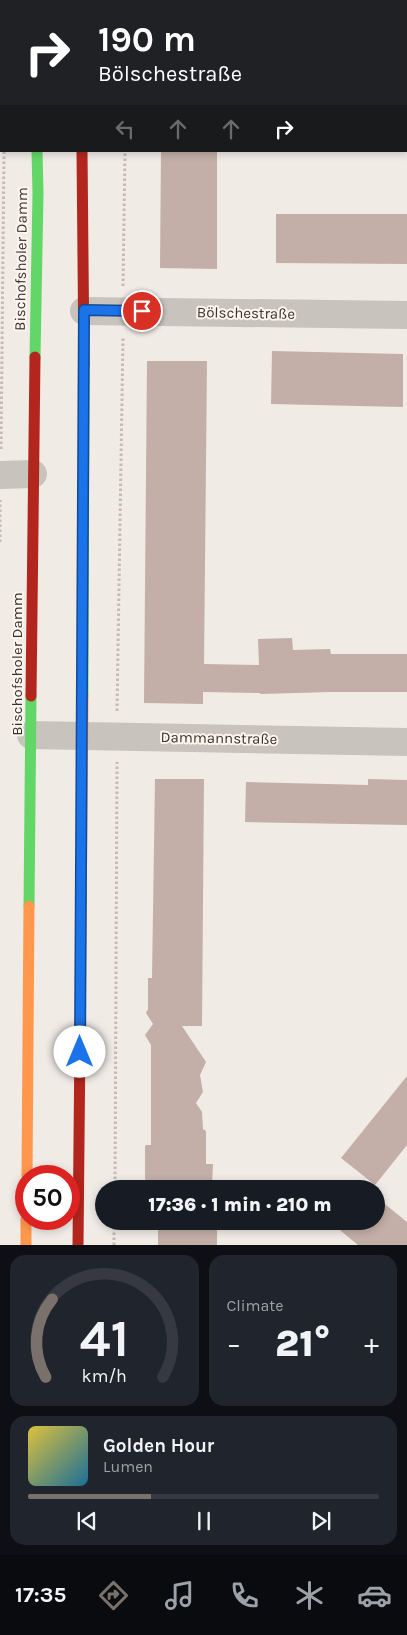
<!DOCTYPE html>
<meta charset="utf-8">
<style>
:root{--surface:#171b24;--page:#20242c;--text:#f1f3f6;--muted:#9ea1a6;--line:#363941;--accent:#7a716c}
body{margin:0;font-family:Karla,sans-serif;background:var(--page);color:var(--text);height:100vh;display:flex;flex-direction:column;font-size:19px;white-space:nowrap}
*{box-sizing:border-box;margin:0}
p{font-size:16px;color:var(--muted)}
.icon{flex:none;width:28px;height:28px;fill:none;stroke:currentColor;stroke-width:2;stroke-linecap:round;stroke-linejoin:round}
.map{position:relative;height:1245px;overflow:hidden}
.sheet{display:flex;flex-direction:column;gap:10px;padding:10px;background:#0d0f14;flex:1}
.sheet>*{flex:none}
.hud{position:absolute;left:0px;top:0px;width:408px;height:152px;box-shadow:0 2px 8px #0003;background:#202124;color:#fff;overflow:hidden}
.speed{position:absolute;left:15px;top:1165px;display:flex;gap:10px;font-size:25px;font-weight:700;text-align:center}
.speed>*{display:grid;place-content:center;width:65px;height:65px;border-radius:50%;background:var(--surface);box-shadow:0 2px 8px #0003;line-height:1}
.speed .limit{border:8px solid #d22;background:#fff;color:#111}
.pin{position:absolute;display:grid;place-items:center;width:42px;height:42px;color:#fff;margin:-21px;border:2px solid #fff;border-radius:50%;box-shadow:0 1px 5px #0007}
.me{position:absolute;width:55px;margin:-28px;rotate:0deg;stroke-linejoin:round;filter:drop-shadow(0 0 4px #0008)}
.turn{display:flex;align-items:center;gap:18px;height:105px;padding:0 15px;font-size:22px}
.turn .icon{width:65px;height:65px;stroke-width:2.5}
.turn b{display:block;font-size:35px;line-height:42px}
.lanes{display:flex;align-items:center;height:48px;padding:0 15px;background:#0003;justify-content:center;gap:25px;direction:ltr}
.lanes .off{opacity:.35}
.big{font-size:38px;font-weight:800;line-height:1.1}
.sheet .tile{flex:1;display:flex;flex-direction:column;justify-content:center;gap:8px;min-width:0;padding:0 18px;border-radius:15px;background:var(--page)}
.sheet .dial{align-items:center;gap:0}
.dial svg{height:130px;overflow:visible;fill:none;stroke:var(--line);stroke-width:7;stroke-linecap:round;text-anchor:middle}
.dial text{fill:var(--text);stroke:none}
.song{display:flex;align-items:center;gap:15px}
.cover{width:60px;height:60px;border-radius:8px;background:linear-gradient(135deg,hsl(50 70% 55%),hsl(200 70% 35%))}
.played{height:5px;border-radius:2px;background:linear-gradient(90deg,var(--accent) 35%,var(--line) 35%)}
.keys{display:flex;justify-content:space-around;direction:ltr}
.heat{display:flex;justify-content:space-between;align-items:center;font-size:28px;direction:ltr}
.sheet .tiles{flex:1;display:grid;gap:10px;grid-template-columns:1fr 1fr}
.tile:last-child{grid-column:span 2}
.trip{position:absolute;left:95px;top:1180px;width:290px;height:50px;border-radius:25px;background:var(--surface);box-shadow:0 2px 8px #0003;font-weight:800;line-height:50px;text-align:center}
.dock{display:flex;height:80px;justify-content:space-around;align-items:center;background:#090b0e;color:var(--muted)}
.dock .icon{width:35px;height:35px}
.dock .active{color:var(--accent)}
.dock b{font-size:22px;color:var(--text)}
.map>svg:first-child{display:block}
.building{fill:#c3afa7}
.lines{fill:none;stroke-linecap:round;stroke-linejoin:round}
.path{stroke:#c2bbb6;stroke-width:3;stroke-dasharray:2.5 2.5;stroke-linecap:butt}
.street{stroke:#c9c3be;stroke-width:28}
.fast{stroke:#63d668;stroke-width:11}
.slow{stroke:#ff974d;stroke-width:11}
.jam{stroke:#b3261e;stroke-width:11}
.route-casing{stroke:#114b97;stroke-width:12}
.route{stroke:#1a73e8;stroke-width:9}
.labels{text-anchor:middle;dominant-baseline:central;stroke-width:4;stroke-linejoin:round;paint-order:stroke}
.street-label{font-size:15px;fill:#3b302b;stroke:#fbf5ee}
</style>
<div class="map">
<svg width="407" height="1245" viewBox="0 0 407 1245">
<rect width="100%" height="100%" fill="#f0ebe5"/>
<g class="building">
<path d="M161,151H217V269L160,268Z"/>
<path d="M276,214H407V264L276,263Z"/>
<path d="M272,351L403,354V407L271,404Z"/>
<path d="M147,361H207L204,664L259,665L258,639L292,638L293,650L330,649L331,654H407V692H331L260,694V693L203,692V704L144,703Z"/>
<path d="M155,779H204L202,1026H182L206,1062L200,1075L203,1092L196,1103L202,1112L203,1129L206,1131V1164H213L212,1184L207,1183V1189H150V1182H146L145,1178V1147L146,1145H151V1045L145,1035L153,1024L146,1013L148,1009V978H152Z"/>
<path d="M368,779L407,780V825L245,822L246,782L368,785Z"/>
<path d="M407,1076V1145L375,1185L341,1158Z"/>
<path d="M376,1197L407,1222V1245H358L329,1221H376Z"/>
<path d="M158,1221H207V1224H217V1245H158Z"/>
</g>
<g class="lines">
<g class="path">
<path d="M129,1V0"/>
<path d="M0,28L1,27"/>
<path d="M0,59L1,61"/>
<path d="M123,286L125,151"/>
<path d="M1,449L4,151"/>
<path d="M0,542V500"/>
<path d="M117,711L123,337"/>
<path d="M115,1189L117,762"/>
<path d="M114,1245V1221"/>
</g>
<g class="street">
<path d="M84,311L407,315"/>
<path d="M0,475L33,474"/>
<path d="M31,735L407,742"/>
</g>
<g class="fast">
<path d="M35,357L38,193L37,151"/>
<path d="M83,696L84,365"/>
<path d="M29,906L31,696"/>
</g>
<g class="slow">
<path d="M80,1038L83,696"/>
<path d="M27,1176L29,906"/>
<path d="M26,1219V1245"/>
</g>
<g class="jam">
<path d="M34,0V1"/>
<path d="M86,0V1"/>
<path d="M82,151L84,365"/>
<path d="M31,696L35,357"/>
<path d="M78,1245L80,1038"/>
</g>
</g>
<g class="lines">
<g class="route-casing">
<path id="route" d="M80,1052L84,310L142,311"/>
</g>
<use href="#route" class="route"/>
</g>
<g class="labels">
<g class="street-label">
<text transform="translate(21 259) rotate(-89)">Bischofsholer Damm</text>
<text transform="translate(246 313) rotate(1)">Bölschestraße</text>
<text transform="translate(17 664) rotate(-90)">Bischofsholer Damm</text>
<text transform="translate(219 738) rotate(1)">Dammannstraße</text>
</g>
</g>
</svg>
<div class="speed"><div class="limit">50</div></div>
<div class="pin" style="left:142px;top:311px;background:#d93025"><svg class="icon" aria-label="arrive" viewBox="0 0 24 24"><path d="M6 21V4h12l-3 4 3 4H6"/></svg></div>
<svg class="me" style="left:80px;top:1052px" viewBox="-20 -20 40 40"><circle r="19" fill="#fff"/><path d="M0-13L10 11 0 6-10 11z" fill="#1a73e8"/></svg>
<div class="trip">17:36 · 1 min · 210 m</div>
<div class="hud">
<div class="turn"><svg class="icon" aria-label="right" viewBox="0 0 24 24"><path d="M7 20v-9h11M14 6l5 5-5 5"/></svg><div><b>190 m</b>Bölschestraße</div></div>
<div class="lanes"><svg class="icon off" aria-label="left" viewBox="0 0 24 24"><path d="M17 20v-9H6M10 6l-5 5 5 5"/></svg><svg class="icon off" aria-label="ahead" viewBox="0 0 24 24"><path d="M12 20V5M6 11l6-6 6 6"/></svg><svg class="icon off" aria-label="ahead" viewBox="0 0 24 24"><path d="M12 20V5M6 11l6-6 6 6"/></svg><svg class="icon" aria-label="right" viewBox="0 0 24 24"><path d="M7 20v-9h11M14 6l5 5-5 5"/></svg></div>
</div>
</div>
<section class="sheet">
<div class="tiles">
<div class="tile dial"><svg viewBox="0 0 100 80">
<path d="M14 69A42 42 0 1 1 86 69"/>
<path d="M14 69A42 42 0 0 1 18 21" stroke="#7a716c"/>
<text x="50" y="56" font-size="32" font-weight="700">41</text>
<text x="50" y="72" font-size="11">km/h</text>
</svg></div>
<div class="tile"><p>Climate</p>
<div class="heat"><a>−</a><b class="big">21°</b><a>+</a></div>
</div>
<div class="tile">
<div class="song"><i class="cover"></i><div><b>Golden Hour</b><p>Lumen</p></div></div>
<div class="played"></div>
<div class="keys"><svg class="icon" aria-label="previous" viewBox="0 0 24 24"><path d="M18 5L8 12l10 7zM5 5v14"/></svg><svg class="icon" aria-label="pause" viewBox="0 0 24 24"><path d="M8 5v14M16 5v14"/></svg><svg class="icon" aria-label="next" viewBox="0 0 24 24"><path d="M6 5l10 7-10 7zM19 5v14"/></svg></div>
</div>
</div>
</section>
<nav class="dock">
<b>17:35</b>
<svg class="icon active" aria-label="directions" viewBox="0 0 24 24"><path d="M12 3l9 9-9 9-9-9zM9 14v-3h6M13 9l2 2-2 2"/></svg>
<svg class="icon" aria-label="music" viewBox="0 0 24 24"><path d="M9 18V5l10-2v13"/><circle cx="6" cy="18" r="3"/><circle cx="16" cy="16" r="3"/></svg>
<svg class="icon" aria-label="phone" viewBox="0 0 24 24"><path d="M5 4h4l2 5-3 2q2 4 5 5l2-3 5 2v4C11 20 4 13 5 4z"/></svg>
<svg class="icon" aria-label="climate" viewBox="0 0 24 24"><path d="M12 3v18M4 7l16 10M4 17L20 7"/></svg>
<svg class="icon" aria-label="car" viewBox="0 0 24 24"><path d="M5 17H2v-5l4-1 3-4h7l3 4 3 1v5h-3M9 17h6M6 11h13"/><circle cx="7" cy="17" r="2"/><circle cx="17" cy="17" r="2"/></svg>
</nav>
